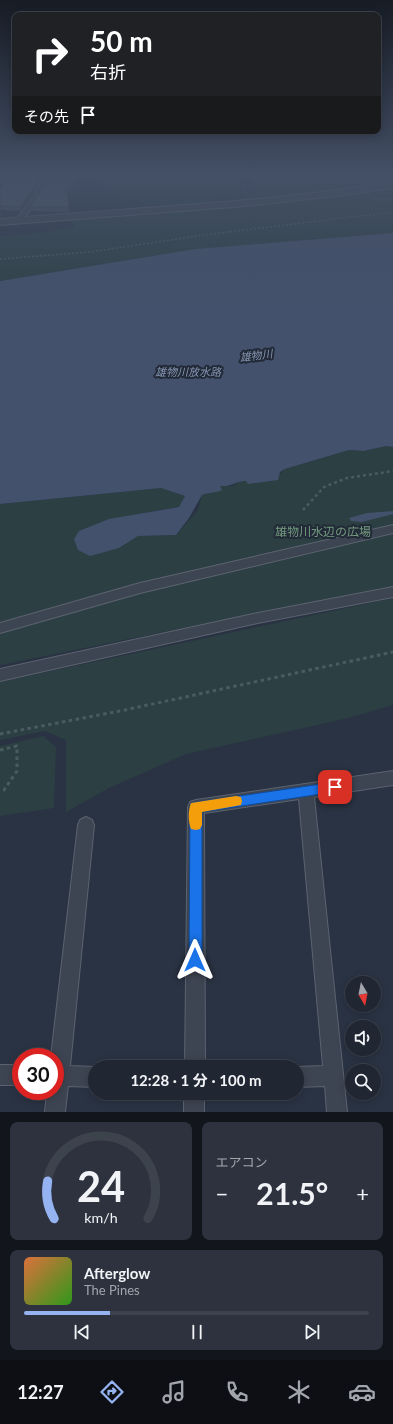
<!DOCTYPE html>
<html lang="ja">
<meta charset="utf-8">
<style>
:root{--surface:#202632;--page:#2d323e;--text:#f1f3f6;--muted:#a2a5ac;--line:#3d434d;--accent:#95b2f1}
body{margin:0;font-family:Lato,"Noto Sans JP",sans-serif;background:var(--page);color:var(--text);height:100vh;display:flex;flex-direction:column;font-size:15px;white-space:nowrap}
*{box-sizing:border-box;margin:0}
p{font-size:13px;color:var(--muted)}
.icon{flex:none;width:22px;height:22px;fill:none;stroke:currentColor;stroke-width:2;stroke-linecap:round;stroke-linejoin:round}
.map{position:relative;height:1112px;overflow:hidden}
.side{display:flex;flex-direction:column;gap:10px;padding:10px;background:#12151c;flex:1}
.side>*{flex:none}
.banner{position:absolute;left:12px;top:12px;width:369px;height:122px;border-radius:8px;box-shadow:0 2px 10px #0003,0 0 0 1px var(--line);background:#202124;color:#fff;overflow:hidden}
.needle{width:26px;rotate:170deg}
.controls{position:absolute;left:345px;top:976px;display:grid;gap:8px}
.controls a{display:grid;place-items:center;width:36px;height:36px;border-radius:50%;background:var(--surface);box-shadow:0 2px 10px #0003,0 0 0 1px var(--line);font-size:20px}
.speed{position:absolute;left:12px;top:1048px;display:flex;gap:8px;font-size:20px;font-weight:700;text-align:center}
.speed>*{display:grid;place-content:center;width:52px;height:52px;border-radius:50%;background:var(--surface);box-shadow:0 2px 10px #0003,0 0 0 1px var(--line);line-height:1}
.speed .limit{border:6px solid #d22;background:#fff;color:#111}
.pin{position:absolute;display:grid;place-items:center;width:34px;height:34px;color:#fff;margin:-17px;border-radius:8px;box-shadow:0 2px 6px #0006}
.me{position:absolute;width:44px;margin:-22px;rotate:0deg;stroke-linejoin:round;filter:drop-shadow(0 0 3px #0008)}
.turn{display:flex;align-items:center;gap:14px;height:84px;padding:0 12px;font-size:18px}
.turn .icon{width:52px;height:52px;stroke-width:2.5}
.turn b{display:block;font-size:28px;line-height:34px}
.then{display:flex;align-items:center;height:38px;padding:0 12px;background:#0003;gap:8px;font-size:15px}
.big{font-size:30px;font-weight:700;line-height:1.1}
.side .card{flex:1;display:flex;flex-direction:column;justify-content:center;gap:6px;min-width:0;padding:0 14px;border-radius:8px;background:var(--page)}
.side .dial{align-items:center;gap:0}
.dial svg{height:104px;overflow:visible;fill:none;stroke:var(--line);stroke-width:7;stroke-linecap:round;text-anchor:middle}
.dial text{fill:var(--text);stroke:none}
.song{display:flex;align-items:center;gap:12px}
.cover{width:48px;height:48px;border-radius:6px;background:linear-gradient(135deg,hsl(20 70% 55%),hsl(110 70% 35%))}
.played{height:4px;border-radius:2px;background:linear-gradient(90deg,var(--accent) 25%,var(--line) 25%)}
.keys{display:flex;justify-content:space-around;direction:ltr}
.heat{display:flex;justify-content:space-between;align-items:center;font-size:22px;direction:ltr}
.side .tiles{flex:1;display:grid;gap:10px;grid-template-columns:1fr 1fr}
.card:last-child{grid-column:span 2}
.trip{position:absolute;left:88px;top:1060px;width:216px;height:40px;border-radius:20px;background:var(--surface);box-shadow:0 2px 10px #0003,0 0 0 1px var(--line);font-weight:700;line-height:40px;text-align:center}
.menu{display:flex;height:64px;justify-content:space-around;align-items:center;background:#0d0f14;color:var(--muted)}
.menu .icon{width:28px;height:28px}
.menu .selected{color:var(--accent)}
.menu b{font-size:18px;color:var(--text)}
.map>svg:first-child{display:block}
.green{fill:#2c3f43}
.water{fill:#43516c}
.lines{fill:none;stroke-linecap:round;stroke-linejoin:round}
.minor-casing{stroke:#5c6370;stroke-width:2}
.tertiary-casing{stroke:#5c6370;stroke-width:2}
.path-far2{stroke:#4a5c60;stroke-width:1.5;stroke-dasharray:2 2;stroke-linecap:butt}
.path-far1{stroke:#4a5c60;stroke-width:2.5;stroke-dasharray:3 3;stroke-linecap:butt}
.path{stroke:#4a5c60;stroke-width:3;stroke-dasharray:3.5 3.5;stroke-linecap:butt}
.minor{fill:#3e4552;fill-rule:evenodd}
.tertiary{fill:#3e4552;fill-rule:evenodd}
.wall{fill:#454d5c}
.shaded-wall{fill:#383f4b}
.building{fill:#505a6b;stroke:#383f4b}
.route{fill:#1a73e8;stroke:#114b97}
.slow{fill:#f59e0b}
.labels{text-anchor:middle;dominant-baseline:central;stroke-width:4;stroke-linejoin:round;paint-order:stroke}
.far-water-label{font-size:11px;font-style:italic;fill:#8595b1;stroke:#222a38}
.park-label{font-size:12px;fill:#749b7f;stroke:#222a38}
</style>
<div class="map">
<svg width="393" height="1112" viewBox="0 0 393 1112">
<rect width="100%" height="100%" fill="#2a3343"/>
<g class="green">
<path d="M77,173H169C175,176 181,174 188,173C203,173 229,170 240,181V193L213,195L206,203L164,206L123,197L92,177Z"/>
<path d="M246,173L335,174L372,184L364,186L290,196L258,198L255,195L248,175Z"/>
<path d="M393,188V233L195,249L0,281V237C25,232 49,234 74,227L72,219L257,204Z"/>
<path d="M386,446L393,447V586L0,665V504L161,488L185,496L180,507L147,512L119,548L138,536L176,535L198,510L202,494L211,492L220,491L219,485L233,486L240,481L279,475L285,469L349,450L364,451Z"/>
<path d="M393,598V705L344,719L186,754L109,788L66,812V740L45,731L0,740V682Z"/>
<path d="M43,736L56,747L54,808L0,816V746Z"/>
</g>
<g class="water">
<path d="M393,233V447L386,446L364,451L349,450L285,469L280,472L278,480L248,484L246,481C235,481 233,487 220,486L222,490C217,493 208,492 202,495L189,518L176,535L138,536L119,548L90,556L78,550L74,539L79,531L109,519L179,507L185,496L161,488L0,504V281L195,249Z"/>
<path d="M393,511V514L362,522L351,521L349,518L367,513Z"/>
</g>
<g class="lines">
<g class="minor-casing">
<g id="minor">
<path d="M49,173L56,174L45,187L41,195L21,222H17L15,221L35,195L40,185Z"/>
<path d="M361,173H369L387,187L382,188Z"/>
<path d="M393,525V533L140,593L0,633V623L140,583Z"/>
<path d="M393,587V597L253,624L0,681V669L253,614Z"/>
<path d="M393,771V785L314,797L347,1112H327L325,1086L297,1087V1067L323,1066L299,799L204,813L205,1067H185L188,807L190,802L196,800Z"/>
<path d="M86,817L92,820L94,825L70,1066L95,1067V1087L68,1086L65,1112H45L47,1091H55V1057H51L78,825L80,820Z"/>
<rect x="0" y="1065" width="21" height="20"/>
<rect x="184" y="1093" width="20" height="19"/>
</g>
</g>
<g class="tertiary-casing">
<path id="tertiary" d="M393,182V188L344,195L246,206L0,225V219C131,208 263,203 393,182Z"/>
</g>
<g class="path-far2">
<path d="M235,173L243,178L245,194"/>
<path d="M372,199L393,200"/>
<path d="M0,259L90,252L204,235L393,212"/>
</g>
<path class="path-far1" d="M303,510L324,487L347,478L393,471"/>
<g class="path">
<path d="M0,734L125,710L393,652"/>
<path d="M0,750L17,746V771L4,790L0,791"/>
</g>
<use href="#minor" class="minor"/>
<use href="#tertiary" class="tertiary"/>
</g>
<g class="wall">
<path d="M0,173H47L21,211L0,210V188L3,186L0,184Z"/>
<path d="M82,174L83,178L67,194L69,212L31,211L30,207Z"/>
</g>
<g class="shaded-wall">
<path d="M44,173H47L21,211L20,207Z"/>
<path d="M82,174L83,178L64,197L63,193Z"/>
<path d="M0,213H1L2,216L0,217Z"/>
</g>
<g class="building">
<path d="M0,173H44L20,207L0,206V188L3,186L4,183L0,181Z"/>
<path d="M54,173L82,174L63,193H67L69,207H30L46,183Z"/>
</g>
<linearGradient id="sky" x2="0" y2="1"><stop stop-color="#171c25"/><stop offset="0.53" stop-color="#445066"/><stop offset="1" stop-color="#445066" stop-opacity="0"/></linearGradient>
<rect width="393" height="329" fill="url(#sky)"/>
<path class="route" d="M335,782L339,783L341,787L339,791L335,792L202,812V960L200,965L195,967L191,965L189,960L190,807L191,803Z"/>
<path class="slow" d="M236,796L241,797L242,801L241,805L202,812V825L200,829L196,830L191,829C188,822 188,810 191,803Z"/>
<g class="labels">
<g class="far-water-label">
<text transform="translate(256 355) rotate(-7)">雄物川</text>
<text x="188" y="371">雄物川放水路</text>
</g>
<g class="park-label">
<text x="323" y="531">雄物川水辺の広場</text>
</g>
</g>
</svg>
<div class="controls">
<a><svg class="needle" viewBox="-14 -14 28 28"><path d="M0-13l5 13h-10z" fill="#e53935"/><path d="M0 13l5-13h-10z" fill="#a2a5ac"/></svg></a>
<a><svg class="icon" aria-label="sound" viewBox="0 0 24 24"><path d="M4 9h4l5-4v14l-5-4H4zM17 9q2 3 0 6"/></svg></a>
<a><svg class="icon" aria-label="search" viewBox="0 0 24 24"><circle cx="10" cy="10" r="6"/><path d="M15 15l6 6"/></svg></a>
</div>
<div class="speed"><div class="limit">30</div></div>
<div class="pin" style="left:335px;top:787px;background:#d93025"><svg class="icon" aria-label="arrive" viewBox="0 0 24 24"><path d="M6 21V4h12l-3 4 3 4H6"/></svg></div>
<svg class="me" style="left:195px;top:960px" viewBox="-20 -20 40 40"><path d="M0-17L14 15 0 8-14 15z" fill="#1a73e8" stroke="#fff" stroke-width="4"/></svg>
<div class="trip">12:28 · 1 分 · 100 m</div>
<div class="banner">
<div class="turn"><svg class="icon" aria-label="right" viewBox="0 0 24 24"><path d="M7 20v-9h11M14 6l5 5-5 5"/></svg><div><b>50 m</b>右折</div></div>
<div class="then">その先<svg class="icon" aria-label="arrive" viewBox="0 0 24 24"><path d="M6 21V4h12l-3 4 3 4H6"/></svg></div>
</div>
</div>
<section class="side">
<div class="tiles">
<div class="card dial"><svg viewBox="0 0 100 80">
<path d="M14 69A42 42 0 1 1 86 69"/>
<path d="M14 69A42 42 0 0 1 9 40" stroke="#95b2f1"/>
<text x="50" y="56" font-size="32" font-weight="700">24</text>
<text x="50" y="72" font-size="11">km/h</text>
</svg></div>
<div class="card"><p>エアコン</p>
<div class="heat"><a>−</a><b class="big">21.5°</b><a>+</a></div>
</div>
<div class="card">
<div class="song"><i class="cover"></i><div><b>Afterglow</b><p>The Pines</p></div></div>
<div class="played"></div>
<div class="keys"><svg class="icon" aria-label="previous" viewBox="0 0 24 24"><path d="M18 5L8 12l10 7zM5 5v14"/></svg><svg class="icon" aria-label="pause" viewBox="0 0 24 24"><path d="M8 5v14M16 5v14"/></svg><svg class="icon" aria-label="next" viewBox="0 0 24 24"><path d="M6 5l10 7-10 7zM19 5v14"/></svg></div>
</div>
</div>
</section>
<nav class="menu">
<b>12:27</b>
<svg class="icon selected" aria-label="directions" viewBox="0 0 24 24"><path d="M12 3l9 9-9 9-9-9zM9 14v-3h6M13 9l2 2-2 2"/></svg>
<svg class="icon" aria-label="music" viewBox="0 0 24 24"><path d="M9 18V5l10-2v13"/><circle cx="6" cy="18" r="3"/><circle cx="16" cy="16" r="3"/></svg>
<svg class="icon" aria-label="phone" viewBox="0 0 24 24"><path d="M5 4h4l2 5-3 2q2 4 5 5l2-3 5 2v4C11 20 4 13 5 4z"/></svg>
<svg class="icon" aria-label="climate" viewBox="0 0 24 24"><path d="M12 3v18M4 7l16 10M4 17L20 7"/></svg>
<svg class="icon" aria-label="car" viewBox="0 0 24 24"><path d="M5 17H2v-5l4-1 3-4h7l3 4 3 1v5h-3M9 17h6M6 11h13"/><circle cx="7" cy="17" r="2"/><circle cx="17" cy="17" r="2"/></svg>
</nav>
